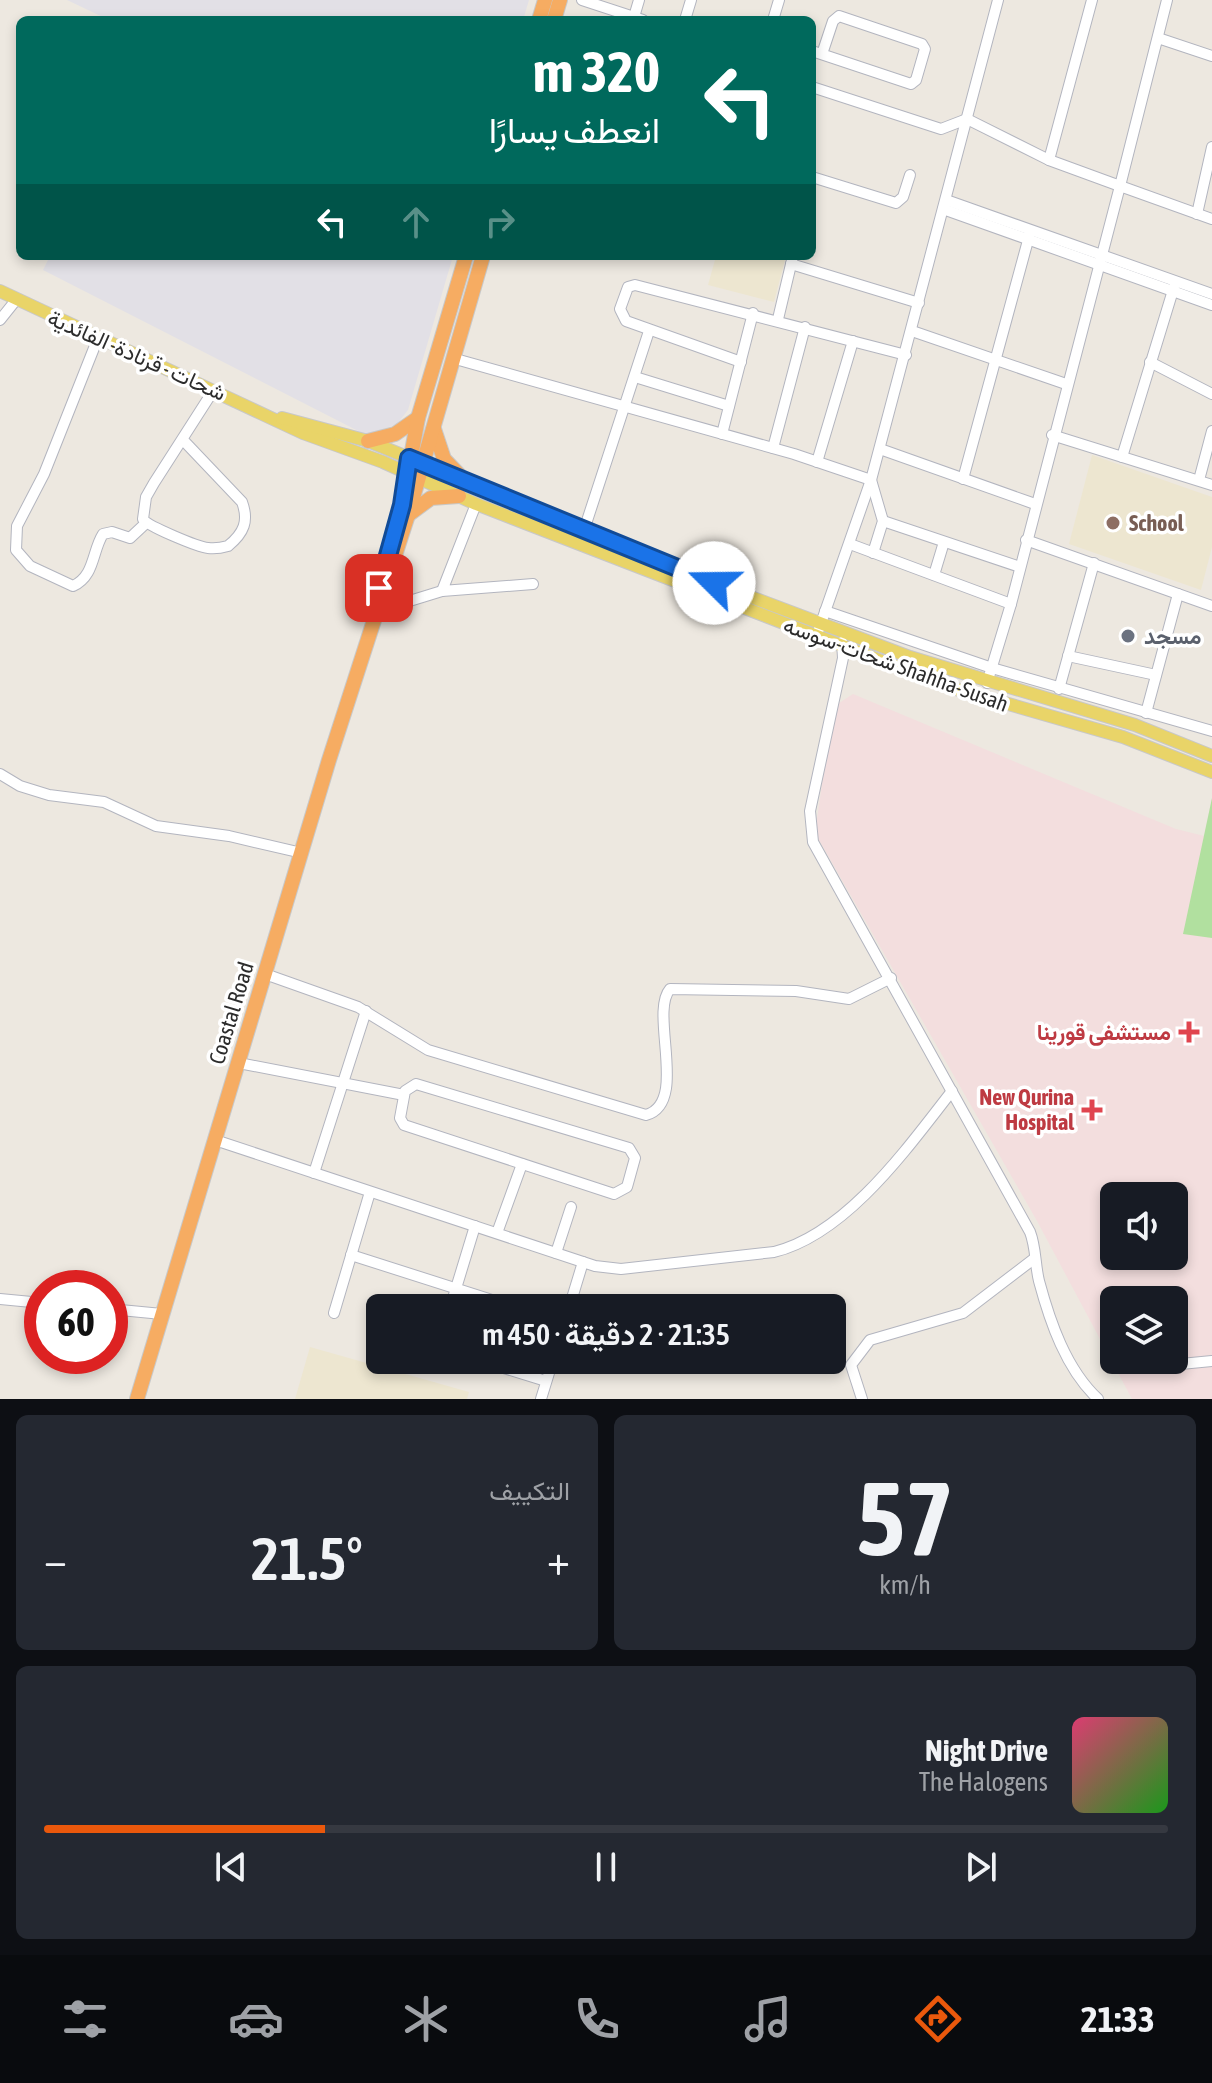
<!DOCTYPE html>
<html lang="ar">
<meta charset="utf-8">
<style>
:root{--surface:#171b24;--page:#242831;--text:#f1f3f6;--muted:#9ea1a6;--line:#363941;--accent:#ea580c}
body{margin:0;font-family:"Asap Condensed",Vazirmatn,sans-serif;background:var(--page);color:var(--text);direction:rtl;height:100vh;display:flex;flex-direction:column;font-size:30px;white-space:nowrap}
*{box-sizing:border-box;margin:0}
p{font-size:26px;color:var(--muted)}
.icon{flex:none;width:44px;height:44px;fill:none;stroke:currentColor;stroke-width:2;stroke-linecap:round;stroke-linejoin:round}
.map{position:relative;height:1399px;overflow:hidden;direction:ltr}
.panel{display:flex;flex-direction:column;gap:16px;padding:16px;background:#0d0f14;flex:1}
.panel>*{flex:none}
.hud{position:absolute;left:16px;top:16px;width:800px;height:244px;border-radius:12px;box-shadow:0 4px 12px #0003;direction:rtl;background:#00695c;color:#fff;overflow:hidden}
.controls{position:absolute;left:1100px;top:1182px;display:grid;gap:16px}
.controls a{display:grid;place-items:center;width:88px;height:88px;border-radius:12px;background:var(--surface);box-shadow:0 4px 12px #0003;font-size:40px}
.speed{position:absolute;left:24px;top:1270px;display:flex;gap:16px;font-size:40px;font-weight:700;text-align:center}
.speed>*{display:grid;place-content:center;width:104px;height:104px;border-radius:50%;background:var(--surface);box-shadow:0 4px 12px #0003;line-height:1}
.speed .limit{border:12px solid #d22;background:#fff;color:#111}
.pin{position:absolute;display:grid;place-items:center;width:68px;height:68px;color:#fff;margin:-34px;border-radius:16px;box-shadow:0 4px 12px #0006}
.me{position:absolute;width:88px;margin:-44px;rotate:292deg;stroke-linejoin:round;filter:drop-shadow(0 0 6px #0008)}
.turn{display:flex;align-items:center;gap:28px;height:168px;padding:0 24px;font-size:36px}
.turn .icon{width:104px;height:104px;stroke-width:2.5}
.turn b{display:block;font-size:56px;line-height:68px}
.lanes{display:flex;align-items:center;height:76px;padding:0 24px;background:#0003;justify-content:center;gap:40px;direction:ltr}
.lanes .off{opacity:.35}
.big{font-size:60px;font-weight:600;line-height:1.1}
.panel .widget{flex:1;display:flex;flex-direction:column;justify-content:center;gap:12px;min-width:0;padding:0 28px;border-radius:12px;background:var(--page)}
.panel .dial{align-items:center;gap:0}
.dial b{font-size:104px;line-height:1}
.song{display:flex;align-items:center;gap:24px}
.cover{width:96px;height:96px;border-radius:12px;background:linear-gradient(135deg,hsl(340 70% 55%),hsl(120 70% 35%))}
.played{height:8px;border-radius:4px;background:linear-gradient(90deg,var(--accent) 25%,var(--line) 25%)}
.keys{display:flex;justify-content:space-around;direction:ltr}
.heat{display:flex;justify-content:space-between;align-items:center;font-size:44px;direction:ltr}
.panel .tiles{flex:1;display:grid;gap:16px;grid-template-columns:1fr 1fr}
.widget:last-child{grid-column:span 2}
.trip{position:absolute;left:366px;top:1294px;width:480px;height:80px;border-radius:12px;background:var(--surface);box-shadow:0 4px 12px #0003;font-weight:600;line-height:80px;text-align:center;direction:rtl}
.tabs{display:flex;height:128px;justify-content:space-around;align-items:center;background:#090b0e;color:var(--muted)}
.tabs .icon{width:56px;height:56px}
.tabs .current{color:var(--accent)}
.tabs b{font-size:36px;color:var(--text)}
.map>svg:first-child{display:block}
.industrial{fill:#e2e0e6}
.education{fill:#ede6d0}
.medical{fill:#f3dede;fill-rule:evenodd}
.green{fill:#b1e09f}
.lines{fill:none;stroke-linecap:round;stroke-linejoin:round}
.minor-casing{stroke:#b3b5bf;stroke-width:12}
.major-casing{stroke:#c8c8c8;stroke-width:14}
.highway-casing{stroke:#c8c8c8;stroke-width:16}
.minor{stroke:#fff;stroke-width:10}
.major{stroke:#e9d468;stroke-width:12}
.highway{stroke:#f6ac62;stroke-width:14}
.route-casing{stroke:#114b97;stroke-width:20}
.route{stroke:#1a73e8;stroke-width:14}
.education-dot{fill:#8d6e63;stroke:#fff;stroke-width:3}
.worship-dot{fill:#6b7280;stroke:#fff;stroke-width:3}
.health-dot{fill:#e0444e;stroke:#fff;stroke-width:3}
.labels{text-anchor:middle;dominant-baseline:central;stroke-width:7;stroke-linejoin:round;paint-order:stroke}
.street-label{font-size:22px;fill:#2c2c2c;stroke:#fff}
.education-label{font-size:22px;font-weight:bold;fill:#785e54;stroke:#fff;text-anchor:start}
.worship-label{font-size:22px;font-weight:bold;fill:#5b616d;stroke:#fff;text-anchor:start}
.health-label{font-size:22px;font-weight:bold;fill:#be3a42;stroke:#fff;text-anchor:end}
</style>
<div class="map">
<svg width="1212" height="1399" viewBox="0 0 1212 1399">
<rect width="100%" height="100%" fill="#ede8e0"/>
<g class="industrial">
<path d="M67,0H529L523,20H109Z"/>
<path d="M50,256H453L408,410L397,424L366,435L43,270Z"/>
</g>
<g class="education">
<path d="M716,256H786L774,302L708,285Z"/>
<path d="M1092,455L1212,497V547L1201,590L1069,544Z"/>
<path d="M310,1347L469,1392L467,1399H295Z"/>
</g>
<path class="medical" d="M853,694L1176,829L1204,836L1212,798V1399H1132L1037,1221L815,833L833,707ZM1114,1196H1174V1256H1114ZM1114,1300H1174V1360H1114Z"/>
<path class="green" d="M1212,798V938L1183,934Z"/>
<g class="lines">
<g class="minor-casing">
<g id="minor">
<path d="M582,0L643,20"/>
<path d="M634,17L639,0"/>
<path d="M685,20L691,0"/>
<path d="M773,20L779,0"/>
<path d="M1158,38L1212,56"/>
<path d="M812,51L911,84L916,80L925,49L922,44L839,16L833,21L822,54"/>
<path d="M812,87L941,129L967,119L1049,160L1120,186L1167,0"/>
<path d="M1049,160L1092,0"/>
<path d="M812,177L896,203L903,197L910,175"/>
<path d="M946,200L1212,294"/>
<path d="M943,209L1212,305"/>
<path d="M1197,214L1212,147"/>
<path d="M791,264L919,303"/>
<path d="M778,319L793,256"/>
<path d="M0,320L16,300"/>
<path d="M912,331L1066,384"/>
<path d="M98,338L44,474L17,526L16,550L30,566L73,586C95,576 92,551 103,534L112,532L130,538L145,524"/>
<path d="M452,358L794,454L871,480L883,521L873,553"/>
<path d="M741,362L626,321L620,309L628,287L635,285L906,355"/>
<path d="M1150,362L1212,394"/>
<path d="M635,377L729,406"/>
<path d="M722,434L753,313"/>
<path d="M1052,435L1212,485"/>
<path d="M183,440L242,502C249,521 244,533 228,546C221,548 215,549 208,548C198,547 147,526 143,519L146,497L154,483L213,391"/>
<path d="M773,448L805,327"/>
<path d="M880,449L1035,504"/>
<path d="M1122,457L1174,287"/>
<path d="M817,462L853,341"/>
<path d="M963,479L1030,233"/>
<path d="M1199,480L1212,431"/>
<path d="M476,504L442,591L533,584"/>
<path d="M883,521L1020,567"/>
<path d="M584,530L649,331"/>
<path d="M1026,540L1212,606"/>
<path d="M850,544L1011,604"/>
<path d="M934,575L944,542"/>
<path d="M377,611L442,591"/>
<path d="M825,611L992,668L1212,731"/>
<path d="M819,629L871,480L998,0"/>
<path d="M842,642L843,658L810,811L813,842L1030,1232C1036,1247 1035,1265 1039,1281C1050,1322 1066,1369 1098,1399"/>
<path d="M1068,656L1156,675"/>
<path d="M987,683L1011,604L1120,186L1212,219"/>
<path d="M1059,689L1094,563"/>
<path d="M1146,713L1178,594"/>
<path d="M0,774L20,786L49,795L104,802L156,826L229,836L302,853"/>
<path d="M265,974L358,1007L428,1050L646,1115C689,1103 649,1013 670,989L796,991L849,999L891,978"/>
<path d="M239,1063L404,1095"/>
<path d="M416,1084L629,1148L635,1158L627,1187L614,1194L404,1125L400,1118L405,1091Z"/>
<path d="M215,1140L595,1266L621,1269L774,1252C847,1234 908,1147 952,1091"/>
<path d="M314,1173L366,1011"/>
<path d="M497,1233L522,1164"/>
<path d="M556,1253L571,1207"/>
<path d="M351,1255L517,1308"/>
<path d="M0,1299L42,1303"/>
<path d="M450,1308L475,1226"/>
<path d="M569,1308L583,1262"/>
<path d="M110,1309L162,1314"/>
<path d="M334,1313L370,1192"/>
<path d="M378,1329L380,1330"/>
<path d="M478,1360L546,1381"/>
<path d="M1181,1364L1212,1361"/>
<path d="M541,1399L553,1360"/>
<path d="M862,1399L851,1365L870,1340L963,1313L1035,1258"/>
</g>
</g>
<g class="major-casing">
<g id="major">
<path d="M0,291L303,433L383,462L476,504L949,687L1123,737L1212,772"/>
<path d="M282,418L368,441L714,583L910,657L1135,725L1212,756"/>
</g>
</g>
<g class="highway-casing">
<g id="highway">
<path d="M539,20L545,0"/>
<path d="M554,20L560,0"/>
<path d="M434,429L444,459L466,482"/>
<path d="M368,441L395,434L418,418"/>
<path d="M401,512L418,418L466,256"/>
<path d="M408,515L431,498L459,496"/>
<path d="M137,1399L329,760L408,515L483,256"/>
</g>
</g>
<use href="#minor" class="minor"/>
<use href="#major" class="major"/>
<use href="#highway" class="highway"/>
</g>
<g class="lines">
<g class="route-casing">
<path id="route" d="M379,588L402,505L409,458L714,583"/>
</g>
<use href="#route" class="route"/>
</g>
<circle class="education-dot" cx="1113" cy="523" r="8"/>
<circle class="worship-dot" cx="1128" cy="636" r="8"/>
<g class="health-dot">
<path d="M1185 1020h8v8h8v8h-8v8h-8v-8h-8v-8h8z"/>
<path d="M1088 1098h8v8h8v8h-8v8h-8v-8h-8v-8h8z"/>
</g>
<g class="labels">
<g class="street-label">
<text transform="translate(137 355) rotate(24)">شحات - قرنادة- الفائدية</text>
<text transform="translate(896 664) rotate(20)">شحات-سوسه Shahha-Susah</text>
<text transform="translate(231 1013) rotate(-73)">Coastal Road</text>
</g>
<g class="education-label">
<text x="1129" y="523">School</text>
</g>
<g class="worship-label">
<text x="1144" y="636">مسجد</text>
</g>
<g class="health-label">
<text x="1171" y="1032">مستشفى قورينا</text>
<text x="1074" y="1097">New Qurina<tspan x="1074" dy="25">Hospital</tspan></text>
</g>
</g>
</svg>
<div class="controls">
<a><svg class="icon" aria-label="sound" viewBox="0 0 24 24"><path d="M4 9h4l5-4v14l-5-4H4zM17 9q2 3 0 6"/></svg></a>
<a><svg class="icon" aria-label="layers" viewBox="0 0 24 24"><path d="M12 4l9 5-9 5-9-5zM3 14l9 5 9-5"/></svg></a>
</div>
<div class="speed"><div class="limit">60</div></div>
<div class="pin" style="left:379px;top:588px;background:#d93025"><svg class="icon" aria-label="arrive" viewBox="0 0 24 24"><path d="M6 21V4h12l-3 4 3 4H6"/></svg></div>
<svg class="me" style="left:714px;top:583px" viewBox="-20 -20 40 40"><circle r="19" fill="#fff"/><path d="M0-13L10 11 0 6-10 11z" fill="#1a73e8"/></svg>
<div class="trip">21:35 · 2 دقيقة · 450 m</div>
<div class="hud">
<div class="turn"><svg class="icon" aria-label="left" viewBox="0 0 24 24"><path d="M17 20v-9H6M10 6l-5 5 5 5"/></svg><div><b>320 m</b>انعطف يسارًا</div></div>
<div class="lanes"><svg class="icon" aria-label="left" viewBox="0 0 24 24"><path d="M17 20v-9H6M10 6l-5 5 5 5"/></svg><svg class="icon off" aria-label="ahead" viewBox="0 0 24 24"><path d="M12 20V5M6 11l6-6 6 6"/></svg><svg class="icon off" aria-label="right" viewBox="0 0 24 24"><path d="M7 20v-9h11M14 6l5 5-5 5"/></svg></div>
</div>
</div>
<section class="panel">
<div class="tiles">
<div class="widget dial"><b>57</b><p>km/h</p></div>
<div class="widget"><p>التكييف</p>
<div class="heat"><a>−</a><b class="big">21.5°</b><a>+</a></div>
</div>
<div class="widget">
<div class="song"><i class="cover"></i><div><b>Night Drive</b><p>The Halogens</p></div></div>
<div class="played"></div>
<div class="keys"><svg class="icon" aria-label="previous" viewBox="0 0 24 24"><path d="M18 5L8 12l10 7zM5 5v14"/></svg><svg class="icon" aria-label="pause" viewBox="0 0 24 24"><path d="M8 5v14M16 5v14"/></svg><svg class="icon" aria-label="next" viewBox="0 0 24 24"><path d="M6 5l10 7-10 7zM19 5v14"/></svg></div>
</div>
</div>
</section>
<nav class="tabs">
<b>21:33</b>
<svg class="icon current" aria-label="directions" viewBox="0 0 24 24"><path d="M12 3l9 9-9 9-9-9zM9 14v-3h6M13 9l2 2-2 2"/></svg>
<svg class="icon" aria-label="music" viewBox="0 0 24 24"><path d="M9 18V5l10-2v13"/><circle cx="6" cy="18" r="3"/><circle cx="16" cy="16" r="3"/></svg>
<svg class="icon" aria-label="phone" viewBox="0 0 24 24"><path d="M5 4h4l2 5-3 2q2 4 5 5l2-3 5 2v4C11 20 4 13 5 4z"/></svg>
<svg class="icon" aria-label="climate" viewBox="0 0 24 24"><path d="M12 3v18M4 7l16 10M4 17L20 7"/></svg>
<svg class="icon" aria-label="car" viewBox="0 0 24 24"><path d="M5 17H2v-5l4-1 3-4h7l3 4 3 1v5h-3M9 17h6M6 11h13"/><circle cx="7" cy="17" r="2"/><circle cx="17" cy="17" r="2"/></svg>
<svg class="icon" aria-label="filters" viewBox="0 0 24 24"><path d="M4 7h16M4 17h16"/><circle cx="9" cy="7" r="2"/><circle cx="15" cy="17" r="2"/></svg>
</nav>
